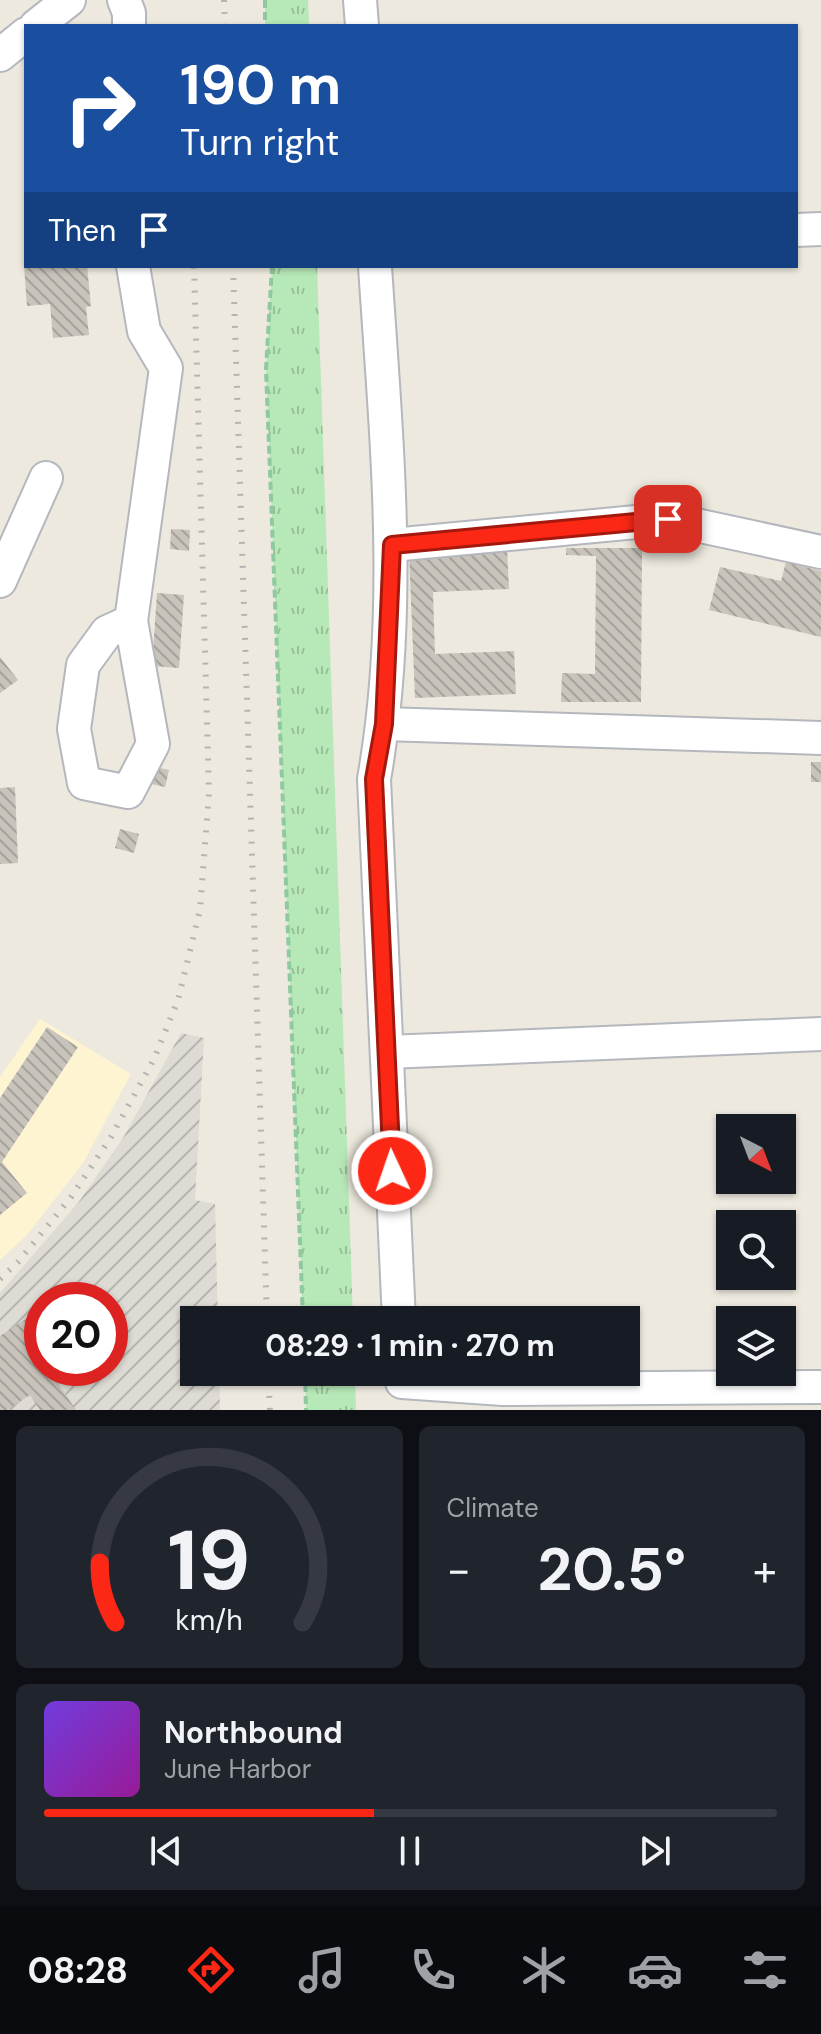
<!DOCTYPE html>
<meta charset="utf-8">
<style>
:root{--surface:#171b24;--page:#20242c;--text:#f1f3f6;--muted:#9ea1a6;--line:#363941;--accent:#fc2715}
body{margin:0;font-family:"DM Sans",sans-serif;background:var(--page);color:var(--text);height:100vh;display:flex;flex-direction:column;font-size:30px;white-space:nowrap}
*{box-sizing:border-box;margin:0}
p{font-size:26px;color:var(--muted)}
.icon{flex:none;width:44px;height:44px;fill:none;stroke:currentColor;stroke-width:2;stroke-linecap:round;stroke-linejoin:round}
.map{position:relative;height:1410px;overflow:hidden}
.details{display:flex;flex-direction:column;gap:16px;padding:16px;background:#0d0f14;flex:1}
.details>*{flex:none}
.banner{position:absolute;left:24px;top:24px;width:774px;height:244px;border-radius:0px;box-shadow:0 2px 6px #0004;background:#1a4fa0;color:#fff;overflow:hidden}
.needle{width:52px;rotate:138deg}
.fabs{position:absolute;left:716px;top:1114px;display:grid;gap:16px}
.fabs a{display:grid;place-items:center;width:80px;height:80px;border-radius:0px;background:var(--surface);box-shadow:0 2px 6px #0004;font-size:40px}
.speed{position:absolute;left:24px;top:1282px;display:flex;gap:16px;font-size:40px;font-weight:700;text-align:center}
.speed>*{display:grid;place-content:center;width:104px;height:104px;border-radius:50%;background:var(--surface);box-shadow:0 2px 6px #0004;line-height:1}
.speed .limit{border:12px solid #d22;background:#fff;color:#111}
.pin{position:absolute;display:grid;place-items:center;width:68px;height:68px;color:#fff;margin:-34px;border-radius:16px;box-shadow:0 4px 12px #0006}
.me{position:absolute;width:88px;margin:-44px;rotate:357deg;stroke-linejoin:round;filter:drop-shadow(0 0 6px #0008)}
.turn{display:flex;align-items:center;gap:28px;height:168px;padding:0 24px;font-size:36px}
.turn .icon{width:104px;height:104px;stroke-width:2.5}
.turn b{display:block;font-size:56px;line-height:68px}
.then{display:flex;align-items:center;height:76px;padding:0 24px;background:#0003;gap:16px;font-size:30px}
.big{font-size:60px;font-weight:700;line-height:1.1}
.details .tile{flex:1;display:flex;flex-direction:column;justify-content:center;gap:12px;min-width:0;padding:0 28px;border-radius:12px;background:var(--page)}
.details .dial{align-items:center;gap:0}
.dial svg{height:208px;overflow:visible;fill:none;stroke:var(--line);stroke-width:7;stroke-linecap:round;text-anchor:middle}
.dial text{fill:var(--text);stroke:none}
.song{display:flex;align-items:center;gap:24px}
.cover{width:96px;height:96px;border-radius:12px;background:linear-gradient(135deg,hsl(260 70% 55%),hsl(300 70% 35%))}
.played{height:8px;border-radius:4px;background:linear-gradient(90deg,var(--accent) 45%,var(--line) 45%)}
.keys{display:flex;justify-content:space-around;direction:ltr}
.heat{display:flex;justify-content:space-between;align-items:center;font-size:44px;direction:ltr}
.details .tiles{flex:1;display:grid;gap:16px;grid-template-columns:1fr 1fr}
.tile:last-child{grid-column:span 2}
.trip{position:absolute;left:180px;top:1306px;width:460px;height:80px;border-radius:0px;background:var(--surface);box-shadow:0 2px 6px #0004;font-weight:700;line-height:80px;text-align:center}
.menu{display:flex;height:128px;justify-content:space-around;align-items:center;background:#090b0e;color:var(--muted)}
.menu .icon{width:56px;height:56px}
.menu .selected{color:var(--accent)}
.menu b{font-size:36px;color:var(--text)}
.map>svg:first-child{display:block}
.commercial{fill:#fff4d1}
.industrial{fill:url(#industrial-furrows);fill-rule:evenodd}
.grass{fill:url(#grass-tufts)}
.building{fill:url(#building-back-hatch)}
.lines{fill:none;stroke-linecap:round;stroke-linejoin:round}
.minor-casing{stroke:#b4b7bd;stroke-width:36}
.path{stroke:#8fc9a0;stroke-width:4;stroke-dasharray:8 4;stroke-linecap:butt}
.minor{stroke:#fff;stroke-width:32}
.rail{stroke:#b3b4b4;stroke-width:6;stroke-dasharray:2 10;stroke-linecap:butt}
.route-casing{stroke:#a4190e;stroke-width:20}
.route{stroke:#fc2715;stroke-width:14}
</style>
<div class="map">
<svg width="821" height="1410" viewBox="0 0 821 1410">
<defs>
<pattern id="industrial-furrows" width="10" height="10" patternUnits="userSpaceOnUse" patternTransform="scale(2)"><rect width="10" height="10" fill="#dddbd3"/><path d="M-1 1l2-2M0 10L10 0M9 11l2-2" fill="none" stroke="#b6b5af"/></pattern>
<pattern id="grass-tufts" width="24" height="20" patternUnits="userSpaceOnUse" patternTransform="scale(2)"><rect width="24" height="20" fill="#b7e8b7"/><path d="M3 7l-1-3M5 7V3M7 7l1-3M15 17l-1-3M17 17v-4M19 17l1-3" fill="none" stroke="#98bf98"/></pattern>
<pattern id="building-back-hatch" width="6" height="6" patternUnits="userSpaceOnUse" patternTransform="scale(2)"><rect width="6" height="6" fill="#c8c4bb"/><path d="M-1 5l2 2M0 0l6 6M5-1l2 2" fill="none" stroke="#a5a29b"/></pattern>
</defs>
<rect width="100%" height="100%" fill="#ede9de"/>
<path class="commercial" d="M40,1019L131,1074L83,1163L27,1235L0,1260V1077Z"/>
<path class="industrial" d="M181,1033L204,1038L195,1200L215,1204L218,1320H194V1372H219L220,1410H0V1293L78,1203L123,1138ZM42,1300H110V1368H42Z"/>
<g class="grass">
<path d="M265,0H308L309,26H265Z"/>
<path d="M272,266H317L353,1320H303L266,369Z"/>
<path d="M305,1372H355L356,1410H306Z"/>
</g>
<g class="building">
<path d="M24,266H87L91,306L86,307L89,335L53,338L50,304L27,306Z"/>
<path d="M171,529L190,530L189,551L170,549Z"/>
<path d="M507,548L509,589L433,592L435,654L514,651L516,694L415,698L409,552Z"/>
<path d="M566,548H642L641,702H561L562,673L595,674L596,556L566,555Z"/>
<path d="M786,562L821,571V637L709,610L720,567L781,581Z"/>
<path d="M157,593L184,595L179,668L152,666Z"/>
<path d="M0,657L18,680L0,693Z"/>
<rect x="811" y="762" width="10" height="20"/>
<path d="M146,765L169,770L165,787L142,782Z"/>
<path d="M15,787L18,863L0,864V788Z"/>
<path d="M120,829L139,834L134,853L115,848Z"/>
<path d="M47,1027L78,1047L2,1162L27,1193L0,1215V1098Z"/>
<path d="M42,1308V1368H71L55,1379L76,1410H40L30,1395L7,1410H0V1336Z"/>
</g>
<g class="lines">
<g class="minor-casing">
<g id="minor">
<path d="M124,0L129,13V26"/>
<path d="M360,0L362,26"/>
<path d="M36,26L69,0"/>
<path d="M0,55L26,34"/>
<path d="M796,230L821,229"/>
<path d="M375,266C386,437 404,609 374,779L399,1320"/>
<path d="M392,545L668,519L821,552"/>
<path d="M0,581L46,478"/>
<path d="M131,621L107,632L83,665L74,729L84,783L128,792L153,744L131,621L166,368L144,331L133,266"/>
<path d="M384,724L821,738"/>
<path d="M387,1052L821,1034"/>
<path d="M402,1372V1382L503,1389L821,1387"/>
</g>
</g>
<g class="path">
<path d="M265,0V26"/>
<path d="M272,266L266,369L303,1320"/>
<path d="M305,1372L306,1410"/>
</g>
<use href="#minor" class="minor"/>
<g class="rail">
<path d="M224,0L225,26"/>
<path d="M233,266L267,1320"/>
<path d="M0,1279L18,1262L71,1197L111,1137L154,1059L178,1000L200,910L209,793L194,266"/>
<path d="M268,1372L270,1410"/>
</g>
</g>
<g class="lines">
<g class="route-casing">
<path id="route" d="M392,1171L374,779L384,724L392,545L668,519"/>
</g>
<use href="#route" class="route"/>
</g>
</svg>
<div class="fabs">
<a><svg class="needle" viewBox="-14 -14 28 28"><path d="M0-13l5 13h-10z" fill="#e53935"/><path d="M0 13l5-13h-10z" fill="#9ea1a6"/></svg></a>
<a><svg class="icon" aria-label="search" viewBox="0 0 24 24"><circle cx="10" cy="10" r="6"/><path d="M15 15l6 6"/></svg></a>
<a><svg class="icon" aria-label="layers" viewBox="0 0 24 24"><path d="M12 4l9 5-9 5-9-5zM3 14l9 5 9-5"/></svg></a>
</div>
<div class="speed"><div class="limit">20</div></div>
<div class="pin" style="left:668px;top:519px;background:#d93025"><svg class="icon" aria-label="arrive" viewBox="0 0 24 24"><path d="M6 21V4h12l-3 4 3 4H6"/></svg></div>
<svg class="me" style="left:392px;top:1171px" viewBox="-20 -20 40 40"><circle r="17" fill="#fc2715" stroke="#fff" stroke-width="3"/><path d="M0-11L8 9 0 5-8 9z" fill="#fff"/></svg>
<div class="trip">08:29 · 1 min · 270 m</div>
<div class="banner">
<div class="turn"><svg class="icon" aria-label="right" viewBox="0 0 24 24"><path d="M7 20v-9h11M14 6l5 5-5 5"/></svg><div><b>190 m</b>Turn right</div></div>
<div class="then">Then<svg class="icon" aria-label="arrive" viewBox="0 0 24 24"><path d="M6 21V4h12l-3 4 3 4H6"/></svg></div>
</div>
</div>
<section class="details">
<div class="tiles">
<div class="tile dial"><svg viewBox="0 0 100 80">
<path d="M14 69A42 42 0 1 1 86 69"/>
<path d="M14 69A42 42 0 0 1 8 46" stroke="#fc2715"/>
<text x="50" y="56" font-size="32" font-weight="700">19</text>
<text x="50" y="72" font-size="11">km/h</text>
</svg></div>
<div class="tile"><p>Climate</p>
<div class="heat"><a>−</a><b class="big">20.5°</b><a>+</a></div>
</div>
<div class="tile">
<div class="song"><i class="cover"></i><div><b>Northbound</b><p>June Harbor</p></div></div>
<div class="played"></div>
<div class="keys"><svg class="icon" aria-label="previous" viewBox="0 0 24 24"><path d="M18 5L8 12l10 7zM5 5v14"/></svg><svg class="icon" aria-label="pause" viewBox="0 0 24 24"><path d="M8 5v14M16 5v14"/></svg><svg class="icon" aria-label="next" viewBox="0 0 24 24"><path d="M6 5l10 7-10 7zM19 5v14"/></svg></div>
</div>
</div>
</section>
<nav class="menu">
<b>08:28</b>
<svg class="icon selected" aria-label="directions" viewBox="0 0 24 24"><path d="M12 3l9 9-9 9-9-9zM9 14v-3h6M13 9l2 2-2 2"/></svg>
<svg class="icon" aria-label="music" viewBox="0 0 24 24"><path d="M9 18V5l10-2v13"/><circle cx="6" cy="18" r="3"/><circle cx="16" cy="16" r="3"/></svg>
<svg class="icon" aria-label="phone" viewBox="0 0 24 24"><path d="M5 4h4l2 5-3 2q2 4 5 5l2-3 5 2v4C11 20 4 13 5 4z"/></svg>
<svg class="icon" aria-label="climate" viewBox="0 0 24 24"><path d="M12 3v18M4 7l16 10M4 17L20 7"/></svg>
<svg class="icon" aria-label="car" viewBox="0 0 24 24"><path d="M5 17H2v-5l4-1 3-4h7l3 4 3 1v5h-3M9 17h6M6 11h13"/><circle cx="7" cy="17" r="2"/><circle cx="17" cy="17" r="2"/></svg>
<svg class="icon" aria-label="filters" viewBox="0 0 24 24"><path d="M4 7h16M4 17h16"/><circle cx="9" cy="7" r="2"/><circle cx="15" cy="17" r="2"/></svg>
</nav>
